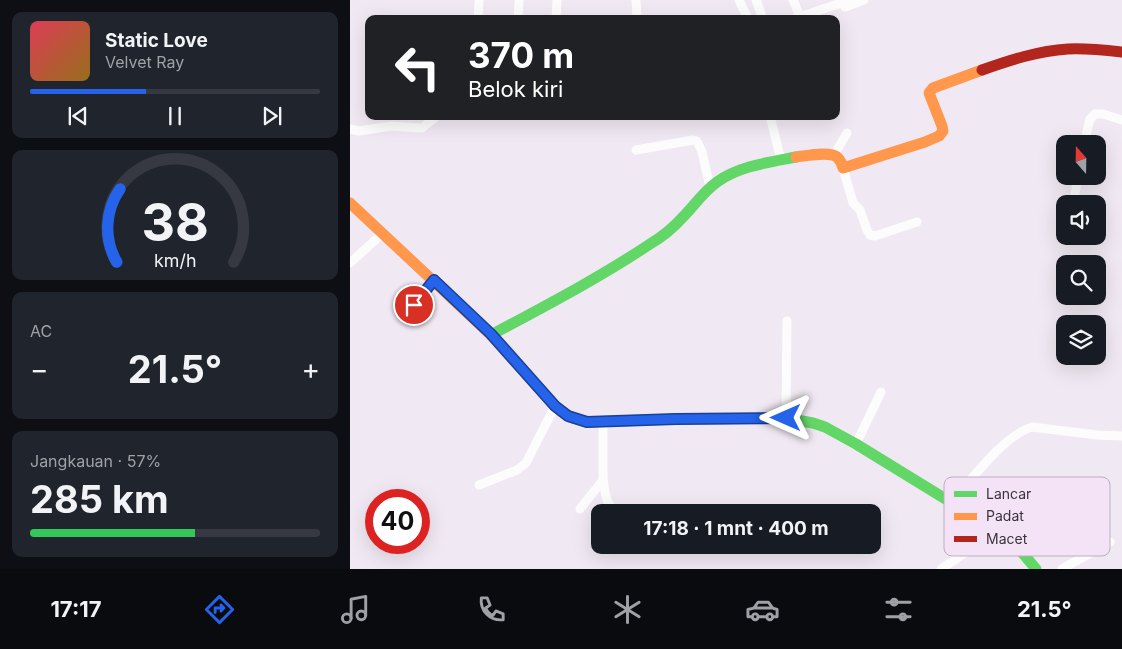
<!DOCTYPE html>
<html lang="id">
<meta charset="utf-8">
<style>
:root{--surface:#171b24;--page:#20242c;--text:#f1f3f6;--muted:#9ea1a6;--line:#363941;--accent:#2563eb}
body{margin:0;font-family:Inter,sans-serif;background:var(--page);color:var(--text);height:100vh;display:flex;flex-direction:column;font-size:19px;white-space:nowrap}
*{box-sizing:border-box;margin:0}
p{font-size:16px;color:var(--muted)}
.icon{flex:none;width:28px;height:28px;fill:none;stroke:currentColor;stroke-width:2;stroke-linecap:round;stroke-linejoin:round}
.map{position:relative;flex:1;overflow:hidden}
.drawer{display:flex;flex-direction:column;gap:12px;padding:12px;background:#0d0f14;width:350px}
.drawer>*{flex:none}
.banner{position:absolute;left:15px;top:15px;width:475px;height:105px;border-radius:10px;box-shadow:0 5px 20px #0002;background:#202124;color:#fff;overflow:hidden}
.needle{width:32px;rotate:340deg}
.buttons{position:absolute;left:706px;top:135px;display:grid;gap:10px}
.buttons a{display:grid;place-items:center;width:50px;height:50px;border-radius:10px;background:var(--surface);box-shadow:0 5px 20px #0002;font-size:25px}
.speed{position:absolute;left:15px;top:489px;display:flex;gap:10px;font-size:25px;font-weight:700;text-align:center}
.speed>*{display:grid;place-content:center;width:65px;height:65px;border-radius:50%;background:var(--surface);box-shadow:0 5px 20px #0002;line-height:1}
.speed .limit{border:8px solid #d22;background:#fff;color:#111}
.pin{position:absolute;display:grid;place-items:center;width:42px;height:42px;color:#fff;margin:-21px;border:2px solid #fff;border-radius:50%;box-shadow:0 1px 5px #0007}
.me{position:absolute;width:55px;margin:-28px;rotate:270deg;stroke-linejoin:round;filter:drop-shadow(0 0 4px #0008)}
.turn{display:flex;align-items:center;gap:18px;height:105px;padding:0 20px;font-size:22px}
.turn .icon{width:65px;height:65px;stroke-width:2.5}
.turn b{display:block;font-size:35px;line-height:42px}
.big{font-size:38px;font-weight:700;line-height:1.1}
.drawer .card{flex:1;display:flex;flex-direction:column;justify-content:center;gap:8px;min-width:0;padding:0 18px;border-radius:10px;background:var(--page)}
.drawer .dial{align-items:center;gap:0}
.dial svg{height:130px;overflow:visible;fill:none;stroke:var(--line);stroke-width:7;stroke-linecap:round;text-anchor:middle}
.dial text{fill:var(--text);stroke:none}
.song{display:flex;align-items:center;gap:15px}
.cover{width:60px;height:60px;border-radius:8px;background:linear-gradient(135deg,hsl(350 70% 55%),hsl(40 70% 35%))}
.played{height:5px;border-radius:2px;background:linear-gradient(90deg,var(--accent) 40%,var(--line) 40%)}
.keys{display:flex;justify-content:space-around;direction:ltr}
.heat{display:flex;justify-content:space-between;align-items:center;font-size:28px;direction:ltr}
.charge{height:8px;border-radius:4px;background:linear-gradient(90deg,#34c759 57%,var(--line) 0)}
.trip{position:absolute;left:241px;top:504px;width:290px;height:50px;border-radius:10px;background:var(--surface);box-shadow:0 5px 20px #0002;font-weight:700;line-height:50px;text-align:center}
.tab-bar{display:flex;height:80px;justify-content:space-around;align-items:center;background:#090b0e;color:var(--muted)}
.tab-bar .icon{width:35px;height:35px}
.tab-bar .current{color:var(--accent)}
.tab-bar b{font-size:22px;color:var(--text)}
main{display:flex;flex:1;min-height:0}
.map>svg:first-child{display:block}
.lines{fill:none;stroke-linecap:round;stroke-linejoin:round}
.street{stroke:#fdfcfd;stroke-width:9}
.fast{stroke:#63d668;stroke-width:11}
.slow{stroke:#ff974d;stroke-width:11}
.jam{stroke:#b3261e;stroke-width:11}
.route-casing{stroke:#184099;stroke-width:12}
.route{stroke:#2563eb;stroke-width:9}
.key{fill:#f4e3f7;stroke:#bcaebe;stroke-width:1}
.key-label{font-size:14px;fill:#39323a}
</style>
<main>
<section class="drawer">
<div class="card">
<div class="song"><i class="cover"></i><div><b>Static Love</b><p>Velvet Ray</p></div></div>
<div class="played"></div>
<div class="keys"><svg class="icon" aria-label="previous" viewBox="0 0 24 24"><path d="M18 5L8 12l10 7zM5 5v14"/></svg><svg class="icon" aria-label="pause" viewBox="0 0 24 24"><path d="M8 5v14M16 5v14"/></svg><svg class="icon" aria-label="next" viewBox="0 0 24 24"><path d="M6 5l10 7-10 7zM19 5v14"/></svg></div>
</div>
<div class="card dial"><svg viewBox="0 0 100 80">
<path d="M14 69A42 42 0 1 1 86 69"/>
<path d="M14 69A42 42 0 0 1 16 24" stroke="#2563eb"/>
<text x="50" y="56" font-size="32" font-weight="700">38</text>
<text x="50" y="72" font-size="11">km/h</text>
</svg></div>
<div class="card"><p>AC</p>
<div class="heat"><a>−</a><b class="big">21.5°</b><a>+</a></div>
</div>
<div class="card"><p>Jangkauan · 57%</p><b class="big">285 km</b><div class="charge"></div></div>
</section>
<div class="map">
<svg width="772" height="569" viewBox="0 0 772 569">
<rect width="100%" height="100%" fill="#f0e8f2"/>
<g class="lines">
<g class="street">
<path d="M286,0L287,19"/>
<path d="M389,0L398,19"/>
<path d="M406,0L413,19"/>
<path d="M443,0L450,16"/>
<path d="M495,7L514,0"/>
<path d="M128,19L129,0"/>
<path d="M168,19L169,0"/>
<path d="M206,19L207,0"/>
<path d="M443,19L500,0"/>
<path d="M420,116L431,160"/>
<path d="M0,129L9,131L41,126L72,128L87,116"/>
<path d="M734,144L740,119L745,114H753L772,120"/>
<path d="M286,150L343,140L347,141L352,152L360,187"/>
<path d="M484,155L497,133"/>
<path d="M493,168L503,203L510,210L517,230L520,235L525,236L567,222"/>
<path d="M724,200L728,176"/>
<path d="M0,263L33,233"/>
<path d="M54,317L83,280"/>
<path d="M436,418L437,321"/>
<path d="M506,444L531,392"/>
<path d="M253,480C256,494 255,509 271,512"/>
<path d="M129,485L167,470L176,463L205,406"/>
<path d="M602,502C622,479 653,436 682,427L747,435L772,436"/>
<path d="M230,509L253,480V422"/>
<path d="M591,569L647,531"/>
<path d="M712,569L760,542"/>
</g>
<g class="fast">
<path d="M141,335C195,306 249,278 300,244C312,237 323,228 332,218C344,206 353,192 367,182C389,166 420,162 446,157"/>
<path d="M223,418L237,422L326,419L436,418L463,423L475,427L506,444L633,522L665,544L686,569"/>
</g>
<g class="slow">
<path d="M446,157C456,156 479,151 487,157C490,160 492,164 493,168L575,142L589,136L593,131L592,126L579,93L583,88L632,70"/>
<path d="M0,203L141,335L205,406L212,412L223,418"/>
</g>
<path class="jam" d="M632,70C660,60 688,51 718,49C736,48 754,50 772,52"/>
</g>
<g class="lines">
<g class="route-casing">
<path id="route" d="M64,305L84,280L141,334L205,406L218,416L237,422L326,419L436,418"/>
</g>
<use href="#route" class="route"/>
</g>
<rect x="594" y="477" width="166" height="79" rx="8" class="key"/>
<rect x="604" y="491" width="23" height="6" fill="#63d668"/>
<rect x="604" y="513" width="23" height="7" fill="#ff974d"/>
<rect x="604" y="536" width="23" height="6" fill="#b3261e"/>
<g class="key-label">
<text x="636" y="499">Lancar</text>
<text x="636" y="521">Padat</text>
<text x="636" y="544">Macet</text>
</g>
</svg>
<div class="buttons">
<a><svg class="needle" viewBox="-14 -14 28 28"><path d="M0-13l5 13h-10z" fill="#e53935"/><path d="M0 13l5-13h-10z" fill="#9ea1a6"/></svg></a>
<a><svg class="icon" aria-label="sound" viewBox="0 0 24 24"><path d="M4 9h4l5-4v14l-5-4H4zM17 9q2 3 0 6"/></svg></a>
<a><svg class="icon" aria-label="search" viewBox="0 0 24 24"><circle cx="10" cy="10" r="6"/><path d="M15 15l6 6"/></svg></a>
<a><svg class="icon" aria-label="layers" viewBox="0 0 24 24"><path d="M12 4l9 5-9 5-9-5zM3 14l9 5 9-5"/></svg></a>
</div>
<div class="speed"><div class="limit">40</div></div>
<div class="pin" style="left:64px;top:305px;background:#d93025"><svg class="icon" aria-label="arrive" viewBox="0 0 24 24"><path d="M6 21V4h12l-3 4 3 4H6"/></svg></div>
<svg class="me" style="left:436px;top:418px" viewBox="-20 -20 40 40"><path d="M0-17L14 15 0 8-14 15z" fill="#2563eb" stroke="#fff" stroke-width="4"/></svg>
<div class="trip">17:18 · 1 mnt · 400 m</div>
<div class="banner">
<div class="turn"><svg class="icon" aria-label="left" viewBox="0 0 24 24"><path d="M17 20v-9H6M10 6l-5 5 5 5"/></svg><div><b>370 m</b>Belok kiri</div></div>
</div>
</div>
</main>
<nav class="tab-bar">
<b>17:17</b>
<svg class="icon current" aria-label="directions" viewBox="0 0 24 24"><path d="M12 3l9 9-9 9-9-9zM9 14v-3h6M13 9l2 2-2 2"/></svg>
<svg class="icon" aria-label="music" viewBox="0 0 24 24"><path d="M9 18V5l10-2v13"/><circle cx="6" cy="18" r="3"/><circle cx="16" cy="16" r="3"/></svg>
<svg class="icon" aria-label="phone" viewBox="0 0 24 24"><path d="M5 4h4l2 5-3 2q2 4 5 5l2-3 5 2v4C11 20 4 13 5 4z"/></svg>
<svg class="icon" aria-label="climate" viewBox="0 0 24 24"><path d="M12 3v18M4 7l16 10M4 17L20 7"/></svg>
<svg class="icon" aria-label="car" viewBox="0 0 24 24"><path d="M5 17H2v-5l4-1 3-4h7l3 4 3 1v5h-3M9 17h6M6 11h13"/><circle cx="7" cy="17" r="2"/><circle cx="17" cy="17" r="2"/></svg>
<svg class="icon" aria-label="filters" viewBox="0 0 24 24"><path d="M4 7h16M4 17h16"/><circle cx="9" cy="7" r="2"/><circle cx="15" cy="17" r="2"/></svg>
<b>21.5°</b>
</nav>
